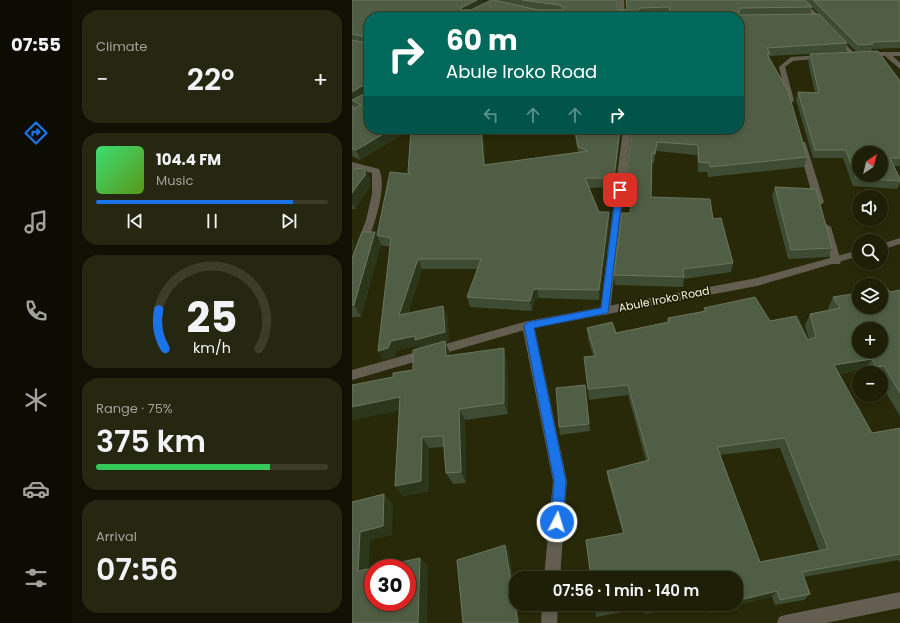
<!DOCTYPE html>
<meta charset="utf-8">
<style>
:root{--surface:#1e1f07;--page:#262711;--text:#f1f3f6;--muted:#a1a29b;--line:#3c3d28;--accent:#1a73e8}
body{margin:0;font-family:Poppins,sans-serif;background:var(--page);color:var(--text);height:100vh;display:flex;flex-direction:column;font-size:15px;white-space:nowrap}
*{box-sizing:border-box;margin:0}
p{font-size:13px;color:var(--muted)}
.icon{flex:none;width:22px;height:22px;fill:none;stroke:currentColor;stroke-width:2;stroke-linecap:round;stroke-linejoin:round}
.map{position:relative;flex:1;overflow:hidden}
.details{display:flex;flex-direction:column;gap:10px;padding:10px;background:#101104;width:280px}
.details>*{flex:none}
.guide{position:absolute;left:12px;top:12px;width:380px;height:122px;border-radius:16px;box-shadow:0 2px 6px #0003,0 0 0 1px var(--line);background:#00695c;color:#fff;overflow:hidden}
.needle{width:26px;rotate:35deg}
.fabs{position:absolute;left:500px;top:146px;display:grid;gap:8px}
.fabs a{display:grid;place-items:center;width:36px;height:36px;border-radius:50%;background:var(--surface);box-shadow:0 2px 6px #0003,0 0 0 1px var(--line);font-size:20px}
.speed{position:absolute;left:12px;top:559px;display:flex;gap:8px;font-size:20px;font-weight:700;text-align:center}
.speed>*{display:grid;place-content:center;width:52px;height:52px;border-radius:50%;background:var(--surface);box-shadow:0 2px 6px #0003,0 0 0 1px var(--line);line-height:1}
.speed .limit{border:6px solid #d22;background:#fff;color:#111}
.pin{position:absolute;display:grid;place-items:center;width:34px;height:34px;color:#fff;margin:-17px;border-radius:8px;box-shadow:0 2px 6px #0006}
.me{position:absolute;width:44px;margin:-22px;rotate:5deg;stroke-linejoin:round;filter:drop-shadow(0 0 3px #0008)}
.turn{display:flex;align-items:center;gap:14px;height:84px;padding:0 16px;font-size:18px}
.turn .icon{width:52px;height:52px;stroke-width:2.5}
.turn b{display:block;font-size:28px;line-height:34px}
.lanes{display:flex;align-items:center;height:38px;padding:0 16px;background:#0003;justify-content:center;gap:20px;direction:ltr}
.lanes .off{opacity:.35}
.big{font-size:30px;font-weight:600;line-height:1.1}
.details .card{flex:1;display:flex;flex-direction:column;justify-content:center;gap:6px;min-width:0;padding:0 14px;border-radius:16px;background:var(--page)}
.details .dial{align-items:center;gap:0}
.dial svg{height:104px;overflow:visible;fill:none;stroke:var(--line);stroke-width:7;stroke-linecap:round;text-anchor:middle}
.dial text{fill:var(--text);stroke:none}
.song{display:flex;align-items:center;gap:12px}
.cover{width:48px;height:48px;border-radius:6px;background:linear-gradient(135deg,hsl(140 70% 55%),hsl(90 70% 35%))}
.played{height:4px;border-radius:2px;background:linear-gradient(90deg,var(--accent) 85%,var(--line) 85%)}
.keys{display:flex;justify-content:space-around;direction:ltr}
.heat{display:flex;justify-content:space-between;align-items:center;font-size:22px;direction:ltr}
.charge{height:6px;border-radius:3px;background:linear-gradient(90deg,#34c759 75%,var(--line) 0)}
.trip{position:absolute;left:157px;top:571px;width:234px;height:40px;border-radius:16px;background:var(--surface);box-shadow:0 2px 6px #0003,0 0 0 1px var(--line);font-weight:600;line-height:40px;text-align:center}
main{display:flex;flex:1;min-height:0}
.tabs{display:flex;flex-direction:column;width:72px;justify-content:space-around;align-items:center;background:#0c0c03;color:var(--muted)}
.tabs .icon{width:28px;height:28px}
.tabs .on{color:var(--accent)}
.tabs b{font-size:18px;color:var(--text)}
.map>svg:first-child{display:block}
.lines{fill:none;stroke-linecap:round;stroke-linejoin:round}
.minor{fill:#635e50;fill-rule:evenodd}
.tertiary{fill:#635e50;fill-rule:evenodd}
.wall{fill:#3d4c32;fill-rule:evenodd}
.shaded-wall{fill:#2c361a}
.building{fill:#505e45;stroke:#6a765e;fill-rule:evenodd}
.route{fill:#1a73e8;stroke:#114b97}
.labels{text-anchor:middle;dominant-baseline:central;stroke-width:3.5;stroke-linejoin:round;paint-order:stroke}
.street-label{font-size:11px;fill:#f3f5e2;stroke:#1e1f01}
</style>
<main>
<nav class="tabs">
<b>07:55</b>
<svg class="icon on" aria-label="directions" viewBox="0 0 24 24"><path d="M12 3l9 9-9 9-9-9zM9 14v-3h6M13 9l2 2-2 2"/></svg>
<svg class="icon" aria-label="music" viewBox="0 0 24 24"><path d="M9 18V5l10-2v13"/><circle cx="6" cy="18" r="3"/><circle cx="16" cy="16" r="3"/></svg>
<svg class="icon" aria-label="phone" viewBox="0 0 24 24"><path d="M5 4h4l2 5-3 2q2 4 5 5l2-3 5 2v4C11 20 4 13 5 4z"/></svg>
<svg class="icon" aria-label="climate" viewBox="0 0 24 24"><path d="M12 3v18M4 7l16 10M4 17L20 7"/></svg>
<svg class="icon" aria-label="car" viewBox="0 0 24 24"><path d="M5 17H2v-5l4-1 3-4h7l3 4 3 1v5h-3M9 17h6M6 11h13"/><circle cx="7" cy="17" r="2"/><circle cx="17" cy="17" r="2"/></svg>
<svg class="icon" aria-label="filters" viewBox="0 0 24 24"><path d="M4 7h16M4 17h16"/><circle cx="9" cy="7" r="2"/><circle cx="15" cy="17" r="2"/></svg>
</nav>
<section class="details">
<div class="card"><p>Climate</p>
<div class="heat"><a>−</a><b class="big">22°</b><a>+</a></div>
</div>
<div class="card">
<div class="song"><i class="cover"></i><div><b>104.4 FM</b><p>Music</p></div></div>
<div class="played"></div>
<div class="keys"><svg class="icon" aria-label="previous" viewBox="0 0 24 24"><path d="M18 5L8 12l10 7zM5 5v14"/></svg><svg class="icon" aria-label="pause" viewBox="0 0 24 24"><path d="M8 5v14M16 5v14"/></svg><svg class="icon" aria-label="next" viewBox="0 0 24 24"><path d="M6 5l10 7-10 7zM19 5v14"/></svg></div>
</div>
<div class="card dial"><svg viewBox="0 0 100 80">
<path d="M14 69A42 42 0 1 1 86 69"/>
<path d="M14 69A42 42 0 0 1 9 39" stroke="#1a73e8"/>
<text x="50" y="56" font-size="32" font-weight="700">25</text>
<text x="50" y="72" font-size="11">km/h</text>
</svg></div>
<div class="card"><p>Range · 75%</p><b class="big">375 km</b><div class="charge"></div></div>
<div class="card"><p>Arrival</p><b class="big">07:56</b></div>
</section>
<div class="map">
<svg width="548" height="623" viewBox="0 0 548 623">
<rect width="100%" height="100%" fill="#282909"/>
<g class="lines">
<g class="minor">
<path d="M266,0H272L273,17H267Z"/>
<path d="M445,0H451L475,24V26H471Z"/>
<path d="M483,37H487L503,54V56H499L483,39Z"/>
<path d="M514,52H548V56H541L548,63V69L533,56L512,55L511,54Z"/>
<path d="M471,55L474,57L473,58L441,61L433,67L442,100L441,102H435L427,67L428,66L439,57Z"/>
<path d="M14,96H17V101L0,110V105Z"/>
<path d="M271,129H279L258,311L257,314L253,315L249,314L248,311Z"/>
<path d="M447,142H453L454,144L472,202L470,204H464L462,202L446,144Z"/>
<path d="M0,162L27,169C38,192 14,246 5,269L4,272L0,273V257L14,220L20,194V173L0,168Z"/>
<path d="M474,224L479,227L489,261L488,264H480L479,261L469,227Z"/>
<path d="M176,321L180,322L182,325L215,481L208,578H192L201,481L170,325L172,322Z"/>
<path d="M548,592V608L474,623H425L427,617L433,615Z"/>
<path d="M190,604H206L205,623H189Z"/>
</g>
<g class="tertiary">
<path d="M548,238V244L529,250V244Z"/>
<path d="M507,250V256L405,286L176,329L0,380V370L176,321L405,278Z"/>
</g>
</g>
<g class="wall">
<path d="M0,0L132,3L144,0H265L266,10H273L274,9V0H453L460,7L458,14L488,35L454,1V0H548V48L520,49L519,51L548,81V166H542L548,179V183L545,189L501,186L491,158H461L444,100L446,92L463,93L456,62L458,54L517,51H504L495,43L493,52L418,56L417,58L455,157L452,167L356,177L355,172H346L345,155L304,151L302,163H300L299,197L361,219L381,263L379,272L332,279L331,287L263,285L262,275L278,213L280,187H274V177L387,17H317V15L288,16L17,129H165V131H130L132,138L133,165L226,152L222,131L196,129H269L262,187L237,188L247,212L258,222L247,300L187,298L183,299L180,311L118,307L115,297L126,269H70L56,313L95,315L97,341L93,342L98,353V356L155,361L156,414L113,420L114,483L101,484L94,473L92,447L77,448V491L51,496L43,486L47,410L0,420V385L41,377L61,370L67,348L66,346L44,350L42,357L31,360L38,247L29,245L25,235L56,173L59,129L8,160L0,156V110L3,108L0,103Z"/>
<path d="M13,168L18,179V186L3,209H0V169Z"/>
<path d="M423,187L480,248L476,257L436,259L420,196Z"/>
<path d="M23,232L29,244L9,317H0V258Z"/>
<path d="M548,290V416L529,384V373H515L513,369L487,374L520,433L548,428V562H547L546,560L452,577L458,594L452,600L423,605L420,596L357,613L355,604H384L271,534L256,480L255,471L294,461L276,395L237,400L232,357L241,356L236,339L235,328L264,333L315,322L316,318L351,312L352,308L418,321L456,340H457L453,325L458,314L477,310L476,308L481,297L538,292ZM428,448L467,550L408,562L368,455Z"/>
<path d="M233,385L238,431L208,435L207,427Z"/>
<path d="M242,604H329L293,615L291,608L244,617Z"/>
</g>
<g class="shaded-wall">
<path d="M125,0H131L132,5L111,17L109,8Z"/>
<path d="M288,8L287,17H283Z"/>
<path d="M10,86L13,95L0,101V92Z"/>
<path d="M40,129H59L8,160L4,150Z"/>
<path d="M129,129L132,138L134,175L132,165Z"/>
<path d="M268,129H269L262,187V178Z"/>
<path d="M13,168L18,179V186L3,209L0,204V193Z"/>
<path d="M257,212L258,222L247,300V290Z"/>
<path d="M23,232L29,244L9,317L2,305Z"/>
<path d="M0,237L3,244L0,253Z"/>
<path d="M66,259L70,269L52,324L47,315Z"/>
<path d="M185,289L187,298L183,299L180,311L178,301L181,290Z"/>
<path d="M91,306L95,315L97,341L93,342L98,353L100,369L68,350L66,346L44,350L42,357L31,360L26,351L39,341Z"/>
<path d="M152,348L155,361L156,414L152,403Z"/>
<path d="M520,359L513,369L476,376L482,365Z"/>
<path d="M48,397L55,409L0,420V407Z"/>
<path d="M107,409L113,420L114,483L109,472Z"/>
<path d="M70,437L77,448V491L51,496L43,486Z"/>
<path d="M32,494L41,504L40,535L18,540L17,579L6,571L8,532Z"/>
<path d="M153,545L157,550L164,595V604H165L168,623H166Z"/>
<path d="M68,558L76,566L75,623H66Z"/>
<path d="M425,591L420,596L357,613L360,607L373,604H384V601Z"/>
<path d="M313,604H329L293,615V610Z"/>
</g>
<g class="building">
<path d="M0,0H125L109,8L110,10H119L139,0H142L186,10H210L212,8L207,5L170,0H265L266,10H273L275,9L274,0H453L460,7L388,8L387,10V15L467,14L495,43L415,48L418,54H415L436,91L455,157L358,167L357,163L347,162L346,145L305,142L303,154L300,153L299,197L358,199L361,219L369,218L381,263L331,269L332,277L262,275L270,213H278L281,177H274L280,129H387V17H319L317,7L288,8L283,17H17V129H40L4,150L0,149V110L9,105L0,100L14,93V86H10L0,92V40L15,43L14,37L0,34Z"/>
<path d="M461,0H548V41L519,42L521,44L506,45Z"/>
<path d="M526,51L548,81V158H538L548,179V181L504,178L494,150H463L446,92L467,93L458,54ZM507,153H529V175H507Z"/>
<path d="M59,129H129L132,165L236,151L226,147L223,129H268L262,178H233L247,212H257L247,290L185,289L181,290L178,301L115,297L129,259H66L47,315L91,306L93,332L63,340V336L39,341L36,348L26,351L39,238L25,235L38,172L59,174L56,172Z"/>
<path d="M13,168V175L0,193V169Z"/>
<path d="M423,187L464,189L480,248L439,250Z"/>
<path d="M10,232H23L2,305H0V258Z"/>
<path d="M535,288L538,292L548,290V393L532,366L524,367L520,359L482,365L520,433L548,428V554L450,572L458,594L428,600L425,591L384,601V578H239L234,540L272,533L255,471L297,460L276,385L236,389L232,357L244,356L235,328L260,322L264,333L317,322L316,318L354,311L352,308L403,297L418,321L444,316L456,340L464,337L458,314L488,308L481,297L507,293V307H529V289ZM507,329H529V351H507ZM433,438L476,549L408,562L365,447Z"/>
<path d="M93,341L94,356L152,348V403L107,409L109,472L94,473L91,436L70,437L69,481L43,486L48,397L0,407V385L41,377V373L61,370V350Z"/>
<path d="M233,385L237,424L207,427L204,388Z"/>
<path d="M32,494L31,526L8,532L6,571L21,568V602H55V568H21L68,558L66,623H0V502Z"/>
<path d="M153,545L166,623H111L105,560Z"/>
<path d="M242,604H283L243,611Z"/>
<path d="M292,604H313L293,610Z"/>
<path d="M359,604H373L360,607Z"/>
</g>
<path class="route" d="M268,187L271,190L256,313L182,328L214,481L211,522L209,527L205,529L200,527L199,522L202,481L172,325L176,322L249,308L264,190Z"/>
<g class="labels">
<g class="street-label">
<text transform="translate(312 299) rotate(-11)">Abule Iroko Road</text>
</g>
</g>
</svg>
<div class="fabs">
<a><svg class="needle" viewBox="-14 -14 28 28"><path d="M0-13l5 13h-10z" fill="#e53935"/><path d="M0 13l5-13h-10z" fill="#a1a29b"/></svg></a>
<a><svg class="icon" aria-label="sound" viewBox="0 0 24 24"><path d="M4 9h4l5-4v14l-5-4H4zM17 9q2 3 0 6"/></svg></a>
<a><svg class="icon" aria-label="search" viewBox="0 0 24 24"><circle cx="10" cy="10" r="6"/><path d="M15 15l6 6"/></svg></a>
<a><svg class="icon" aria-label="layers" viewBox="0 0 24 24"><path d="M12 4l9 5-9 5-9-5zM3 14l9 5 9-5"/></svg></a>
<a>+</a>
<a>−</a>
</div>
<div class="speed"><div class="limit">30</div></div>
<div class="pin" style="left:268px;top:190px;background:#d93025"><svg class="icon" aria-label="arrive" viewBox="0 0 24 24"><path d="M6 21V4h12l-3 4 3 4H6"/></svg></div>
<svg class="me" style="left:205px;top:522px" viewBox="-20 -20 40 40"><circle r="17" fill="#1a73e8" stroke="#fff" stroke-width="3"/><path d="M0-11L8 9 0 5-8 9z" fill="#fff"/></svg>
<div class="trip">07:56 · 1 min · 140 m</div>
<div class="guide">
<div class="turn"><svg class="icon" aria-label="right" viewBox="0 0 24 24"><path d="M7 20v-9h11M14 6l5 5-5 5"/></svg><div><b>60 m</b>Abule Iroko Road</div></div>
<div class="lanes"><svg class="icon off" aria-label="left" viewBox="0 0 24 24"><path d="M17 20v-9H6M10 6l-5 5 5 5"/></svg><svg class="icon off" aria-label="ahead" viewBox="0 0 24 24"><path d="M12 20V5M6 11l6-6 6 6"/></svg><svg class="icon off" aria-label="ahead" viewBox="0 0 24 24"><path d="M12 20V5M6 11l6-6 6 6"/></svg><svg class="icon" aria-label="right" viewBox="0 0 24 24"><path d="M7 20v-9h11M14 6l5 5-5 5"/></svg></div>
</div>
</div>
</main>
